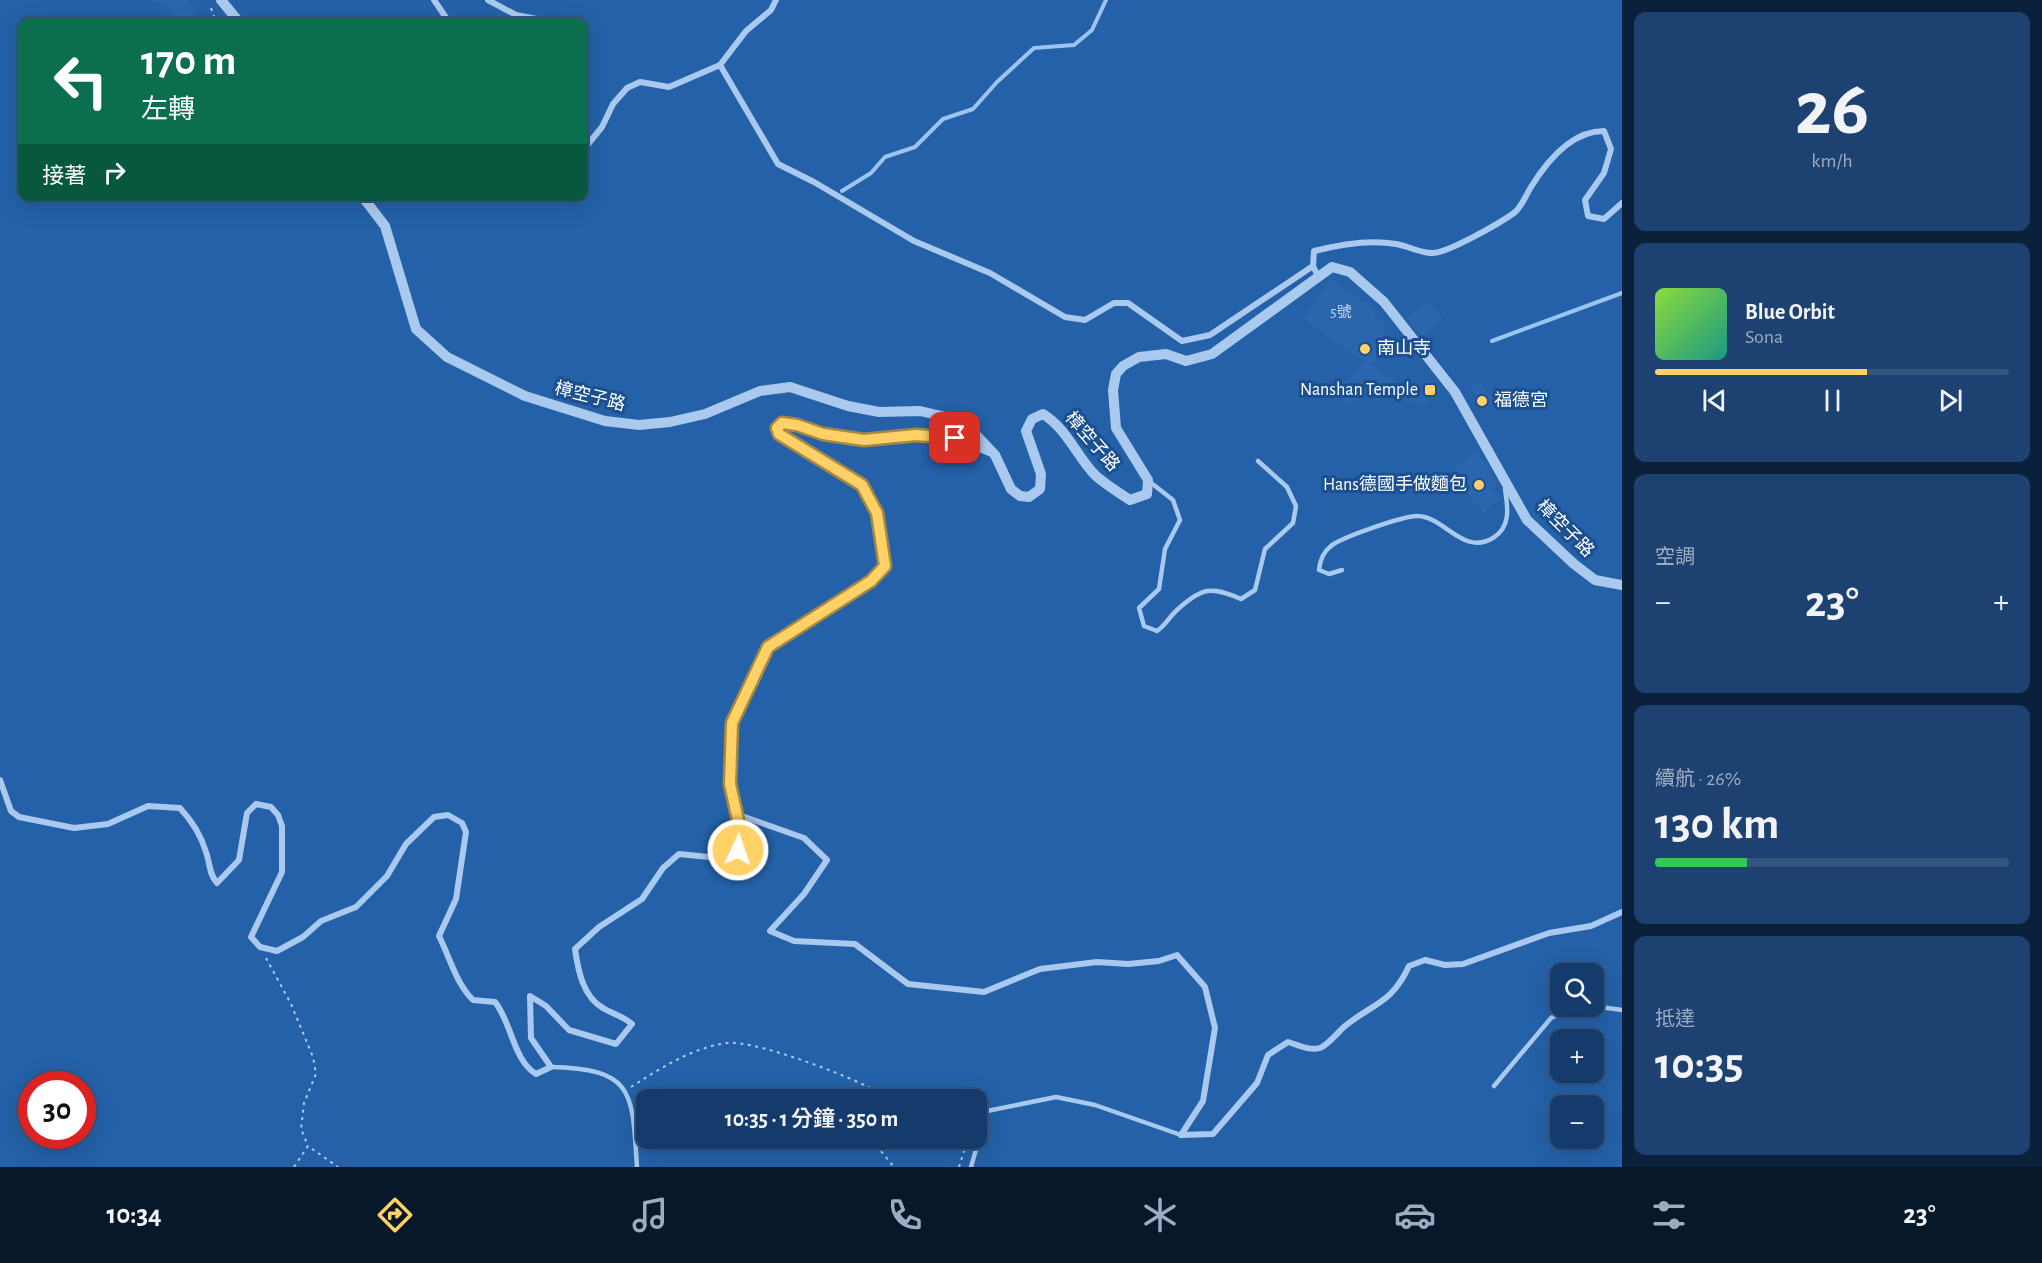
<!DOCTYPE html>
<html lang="zh-TW">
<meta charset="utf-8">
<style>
:root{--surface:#143b6b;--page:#1d4271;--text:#f1f3f6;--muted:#9dadc1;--line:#33557e;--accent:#ffd166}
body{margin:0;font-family:"Alegreya Sans","Noto Sans TC",sans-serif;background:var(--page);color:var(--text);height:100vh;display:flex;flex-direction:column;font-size:22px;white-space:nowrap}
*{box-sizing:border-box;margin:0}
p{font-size:20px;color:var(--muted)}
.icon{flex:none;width:33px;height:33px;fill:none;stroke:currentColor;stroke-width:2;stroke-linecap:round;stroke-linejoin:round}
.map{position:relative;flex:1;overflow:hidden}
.details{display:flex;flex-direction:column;gap:12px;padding:12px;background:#0b203b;width:420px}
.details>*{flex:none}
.hud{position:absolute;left:18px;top:18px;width:570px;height:183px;border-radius:12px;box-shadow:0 6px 24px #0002,0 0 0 2px var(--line);background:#0b6e4f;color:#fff;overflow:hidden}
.buttons{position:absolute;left:1550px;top:963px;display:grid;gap:12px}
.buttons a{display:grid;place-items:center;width:54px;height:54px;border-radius:12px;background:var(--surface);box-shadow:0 6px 24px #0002,0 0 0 2px var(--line);font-size:30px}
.speed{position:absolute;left:18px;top:1071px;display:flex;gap:12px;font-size:30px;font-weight:700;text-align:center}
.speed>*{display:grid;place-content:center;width:78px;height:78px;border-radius:50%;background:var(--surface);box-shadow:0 6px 24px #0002,0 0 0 2px var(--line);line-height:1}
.speed .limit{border:9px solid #d22;background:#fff;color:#111}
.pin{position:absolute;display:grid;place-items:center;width:51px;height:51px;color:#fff;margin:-26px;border-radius:12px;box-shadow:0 3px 9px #0006}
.me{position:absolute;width:66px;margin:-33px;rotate:3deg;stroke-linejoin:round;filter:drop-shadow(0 0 4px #0008)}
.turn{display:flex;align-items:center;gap:21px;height:126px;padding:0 24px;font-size:27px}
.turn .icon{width:78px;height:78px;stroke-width:2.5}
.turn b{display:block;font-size:42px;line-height:51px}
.then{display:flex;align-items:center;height:57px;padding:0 24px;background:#0003;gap:12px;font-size:22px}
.big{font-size:45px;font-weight:600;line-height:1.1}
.details .card{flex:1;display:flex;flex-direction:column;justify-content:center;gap:9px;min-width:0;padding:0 21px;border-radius:12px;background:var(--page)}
.details .dial{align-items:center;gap:0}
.dial b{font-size:78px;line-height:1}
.song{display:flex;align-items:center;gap:18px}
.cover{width:72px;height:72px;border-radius:9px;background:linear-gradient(135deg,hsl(90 70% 55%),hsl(170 70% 35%))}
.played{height:6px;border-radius:3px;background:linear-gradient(90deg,var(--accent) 60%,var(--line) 60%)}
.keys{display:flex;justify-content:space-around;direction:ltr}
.heat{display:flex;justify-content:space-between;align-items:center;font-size:33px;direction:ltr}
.charge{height:9px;border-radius:4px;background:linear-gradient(90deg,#34c759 26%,var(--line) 0)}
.trip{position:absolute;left:636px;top:1089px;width:351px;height:60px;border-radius:12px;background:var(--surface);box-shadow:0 6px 24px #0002,0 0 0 2px var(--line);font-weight:600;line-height:60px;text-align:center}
.dock{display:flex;height:96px;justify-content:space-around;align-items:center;background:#08182b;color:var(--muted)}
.dock .icon{width:42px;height:42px}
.dock .current{color:var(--accent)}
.dock b{font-size:27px;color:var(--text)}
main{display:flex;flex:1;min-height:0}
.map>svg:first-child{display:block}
.green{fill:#2461a8;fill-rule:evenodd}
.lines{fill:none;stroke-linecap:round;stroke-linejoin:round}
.stream{stroke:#9cc4f0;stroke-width:4}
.building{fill:#2a66ad}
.path{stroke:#a9c9ee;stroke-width:2;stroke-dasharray:3 4.5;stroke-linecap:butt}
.service{stroke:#a9c9ee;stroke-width:4.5}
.minor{stroke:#a9c9ee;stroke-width:6}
.tertiary{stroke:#a9c9ee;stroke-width:10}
.route-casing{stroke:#a68842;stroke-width:15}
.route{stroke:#ffd166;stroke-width:10}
.poi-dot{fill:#ffd166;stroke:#1b4f8f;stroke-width:2}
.labels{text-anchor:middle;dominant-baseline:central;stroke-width:6;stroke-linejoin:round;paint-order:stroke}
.number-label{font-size:15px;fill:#cad9ea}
.poi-label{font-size:18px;fill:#fff;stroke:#1b4f8f;text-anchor:start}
.street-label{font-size:18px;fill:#fff;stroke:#1b4f8f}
</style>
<main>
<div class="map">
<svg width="1622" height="1167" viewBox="0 0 1622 1167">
<rect width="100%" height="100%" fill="#1b4f8f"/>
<path class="green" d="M0,0H1622V1167H0ZM22,22H584V196H22ZM1560,974H1593V1006H1560ZM1560,1040H1593V1072H1560ZM32,1084H82V1136H32ZM646,1100H976V1138H646ZM1560,1106H1593V1138H1560Z"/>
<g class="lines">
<g class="stream">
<path d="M842,191L871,173L885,157L915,147L943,119L973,109L997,82L1034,48L1074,45L1092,30L1106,0"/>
<path d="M1492,341L1622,293"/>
</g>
</g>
<g class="building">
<path d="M154,0H187L196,9L187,19L175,14Z"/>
<path d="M1330,279L1377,311L1374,315L1387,323L1382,331L1391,338L1372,365L1400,385L1428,395L1425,406L1369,390L1349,407L1335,391L1355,373L1363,361L1303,319Z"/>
<path d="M1427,301L1443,319L1422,337L1407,318Z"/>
<path d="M1480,380L1495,402L1485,409L1470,387Z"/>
<path d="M1476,451L1498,484L1492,488L1500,499L1483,513L1450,472Z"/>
</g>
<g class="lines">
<g class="path">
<path d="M211,8L216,22"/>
<path d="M266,958L291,1004L313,1057L316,1074L304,1103L301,1129L308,1146"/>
<path d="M631,1087C661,1068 691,1048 727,1043C754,1039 869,1082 891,1100"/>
<path d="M876,1138V1145L894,1167"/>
<path d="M294,1167L308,1146L338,1167"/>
<path d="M959,1167L968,1138"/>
</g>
<g class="service">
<path d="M1150,482L1173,500L1180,520L1165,549L1159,589L1139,608L1144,626L1157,631C1166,625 1169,617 1177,610C1202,587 1211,586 1241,599L1255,590L1265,549L1293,523L1296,506L1287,487L1258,461"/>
<path d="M1342,570L1329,574L1319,570C1320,560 1323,552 1331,546C1340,538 1405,515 1418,516C1445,517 1463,556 1493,538C1511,527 1508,508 1505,489"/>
<path d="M1593,1006L1622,1010"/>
<path d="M551,1067C635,1069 632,1092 637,1167"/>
<path d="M1494,1086L1551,1018L1570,1008L1586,1006"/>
<path d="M971,1167L987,1111L1056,1097L1095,1105L1181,1135"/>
</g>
<g class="minor">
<path d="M434,0L449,22"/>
<path d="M488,0L516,15L552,22"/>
<path d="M720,65L778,164L814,182L914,241L990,273L1065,317L1085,320L1114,303H1128L1182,341L1210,335L1313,266"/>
<path d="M584,149L602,127L613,104L627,88L640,82L669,87L720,65L746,31L771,10L776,0"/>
<path d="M1318,276L1313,266L1314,251C1341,244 1369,239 1396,244C1408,246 1420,253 1432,253C1446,254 1500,223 1514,213C1521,208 1526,195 1531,187C1547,161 1572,131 1604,131L1611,149L1604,173L1585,200L1588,216L1604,219L1622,203"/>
<path d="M0,780L11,811L19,817L74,828L108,824L148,806L180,808C192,821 201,835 206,852C210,863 209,874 217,883L239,860L247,813L256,804L271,807L278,815L282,826V872L251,937L260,947L277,951L303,937L321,921L356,907L387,876L406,844L434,817L448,815L462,823L466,832L456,899L439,936C450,958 456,983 473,1000L495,1002C512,1023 513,1060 536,1074L551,1067L531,1038L530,996L546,1006L569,1030L616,1044L632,1024C623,1016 613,1014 603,1008C583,997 578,970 575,949L599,927L642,899L663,868L679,854L729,859L738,850L740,829L730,784L732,723L753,676L768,647L871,581L885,566L877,513L862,485L779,434L777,428L782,424C810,426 835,438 863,439C880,440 897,436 914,435C941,434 964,442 989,453"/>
<path d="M739,815L804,838L827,860L804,894L770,931L794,941L855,944L908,984L984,992L1040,969L1097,962L1128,964L1159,961L1177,955L1205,987L1215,1028L1203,1101L1181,1135"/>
<path d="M1181,1135L1213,1134L1257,1083L1268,1055L1288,1042C1298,1045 1310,1051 1320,1048C1328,1045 1338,1032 1345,1026C1374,1003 1392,1003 1409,966L1425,960L1445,965L1463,964L1549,933L1591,926L1622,912"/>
</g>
<g class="tertiary">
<path d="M221,0L239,22"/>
<path d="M362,196L385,226L416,329L447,357L525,396L605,421L639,425L670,422L705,414L760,391L790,387L848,406L879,412L920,411L963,421L995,455L1011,489L1020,496L1029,497L1040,489L1041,474L1026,431L1032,419L1043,414C1067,429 1076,455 1095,475C1106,485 1118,492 1130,500L1147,494L1148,480L1116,428L1113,390L1116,374L1123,366L1139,357L1166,354L1186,361L1212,354L1332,267L1350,272L1384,302L1455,392L1527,520L1574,564L1595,580L1622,585"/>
</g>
</g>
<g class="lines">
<g class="route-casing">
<path id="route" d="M738,850L740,829L730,784L732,723L768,647L871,581L885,566L877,513L862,485L779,434L777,428L782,423L797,425L823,434L864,440L916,435L955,438"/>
</g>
<use href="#route" class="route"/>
</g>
<g class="poi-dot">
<circle cx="1365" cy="349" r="6"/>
<rect x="1424" y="384" width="12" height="12" rx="3"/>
<circle cx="1482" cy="401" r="6"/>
<circle cx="1479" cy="485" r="6"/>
</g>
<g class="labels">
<g class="number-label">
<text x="1341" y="312">5號</text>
</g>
<g class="poi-label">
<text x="1377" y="349">南山寺</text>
<text x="1418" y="390" text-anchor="end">Nanshan Temple</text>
<text x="1494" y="401">福德宮</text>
<text x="1467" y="485" text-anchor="end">Hans德國手做麵包</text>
</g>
<g class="street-label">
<text transform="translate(590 397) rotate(14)">樟空子路</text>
<text transform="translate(1092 442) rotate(49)">樟空子路</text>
<text transform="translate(1565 529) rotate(45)">樟空子路</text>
</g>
</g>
</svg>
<div class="buttons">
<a><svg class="icon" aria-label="search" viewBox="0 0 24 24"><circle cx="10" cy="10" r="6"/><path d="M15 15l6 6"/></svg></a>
<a>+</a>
<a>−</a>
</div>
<div class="speed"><div class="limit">30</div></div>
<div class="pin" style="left:955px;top:438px;background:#d93025"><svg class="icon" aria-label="arrive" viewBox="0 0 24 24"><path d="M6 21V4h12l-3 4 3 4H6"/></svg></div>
<svg class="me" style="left:738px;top:850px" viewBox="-20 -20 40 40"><circle r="17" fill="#ffd166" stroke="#fff" stroke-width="3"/><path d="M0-11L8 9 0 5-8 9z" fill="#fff"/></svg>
<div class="trip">10:35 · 1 分鐘 · 350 m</div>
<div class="hud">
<div class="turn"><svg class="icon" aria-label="left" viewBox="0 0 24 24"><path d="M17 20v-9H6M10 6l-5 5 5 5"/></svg><div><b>170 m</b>左轉</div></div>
<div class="then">接著<svg class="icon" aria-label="right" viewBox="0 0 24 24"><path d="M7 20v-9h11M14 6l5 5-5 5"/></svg></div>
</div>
</div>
<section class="details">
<div class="card dial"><b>26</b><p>km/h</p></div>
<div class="card">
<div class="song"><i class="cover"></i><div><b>Blue Orbit</b><p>Sona</p></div></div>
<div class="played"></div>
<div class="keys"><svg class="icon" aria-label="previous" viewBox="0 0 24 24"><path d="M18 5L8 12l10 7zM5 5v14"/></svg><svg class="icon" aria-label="pause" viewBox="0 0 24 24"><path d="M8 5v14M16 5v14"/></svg><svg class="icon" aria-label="next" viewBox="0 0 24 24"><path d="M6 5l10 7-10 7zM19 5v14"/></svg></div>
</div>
<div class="card"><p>空調</p>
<div class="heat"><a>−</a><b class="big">23°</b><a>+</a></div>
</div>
<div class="card"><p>續航 · 26%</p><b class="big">130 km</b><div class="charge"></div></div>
<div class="card"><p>抵達</p><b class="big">10:35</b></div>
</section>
</main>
<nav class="dock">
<b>10:34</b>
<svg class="icon current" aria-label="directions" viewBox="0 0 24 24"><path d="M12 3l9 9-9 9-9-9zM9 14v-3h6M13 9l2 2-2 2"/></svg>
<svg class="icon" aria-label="music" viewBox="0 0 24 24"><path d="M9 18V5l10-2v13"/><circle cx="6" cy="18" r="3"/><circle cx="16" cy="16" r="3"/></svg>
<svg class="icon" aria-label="phone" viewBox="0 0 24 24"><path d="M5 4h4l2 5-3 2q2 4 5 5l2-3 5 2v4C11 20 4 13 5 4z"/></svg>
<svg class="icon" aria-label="climate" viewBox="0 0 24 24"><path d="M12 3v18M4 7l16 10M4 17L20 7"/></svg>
<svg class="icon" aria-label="car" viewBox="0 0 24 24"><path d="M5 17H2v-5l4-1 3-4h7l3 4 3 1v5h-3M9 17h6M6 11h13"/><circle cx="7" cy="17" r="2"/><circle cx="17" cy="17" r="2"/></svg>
<svg class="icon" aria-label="filters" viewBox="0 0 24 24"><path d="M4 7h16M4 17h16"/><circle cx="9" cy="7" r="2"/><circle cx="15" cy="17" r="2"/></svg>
<b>23°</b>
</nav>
